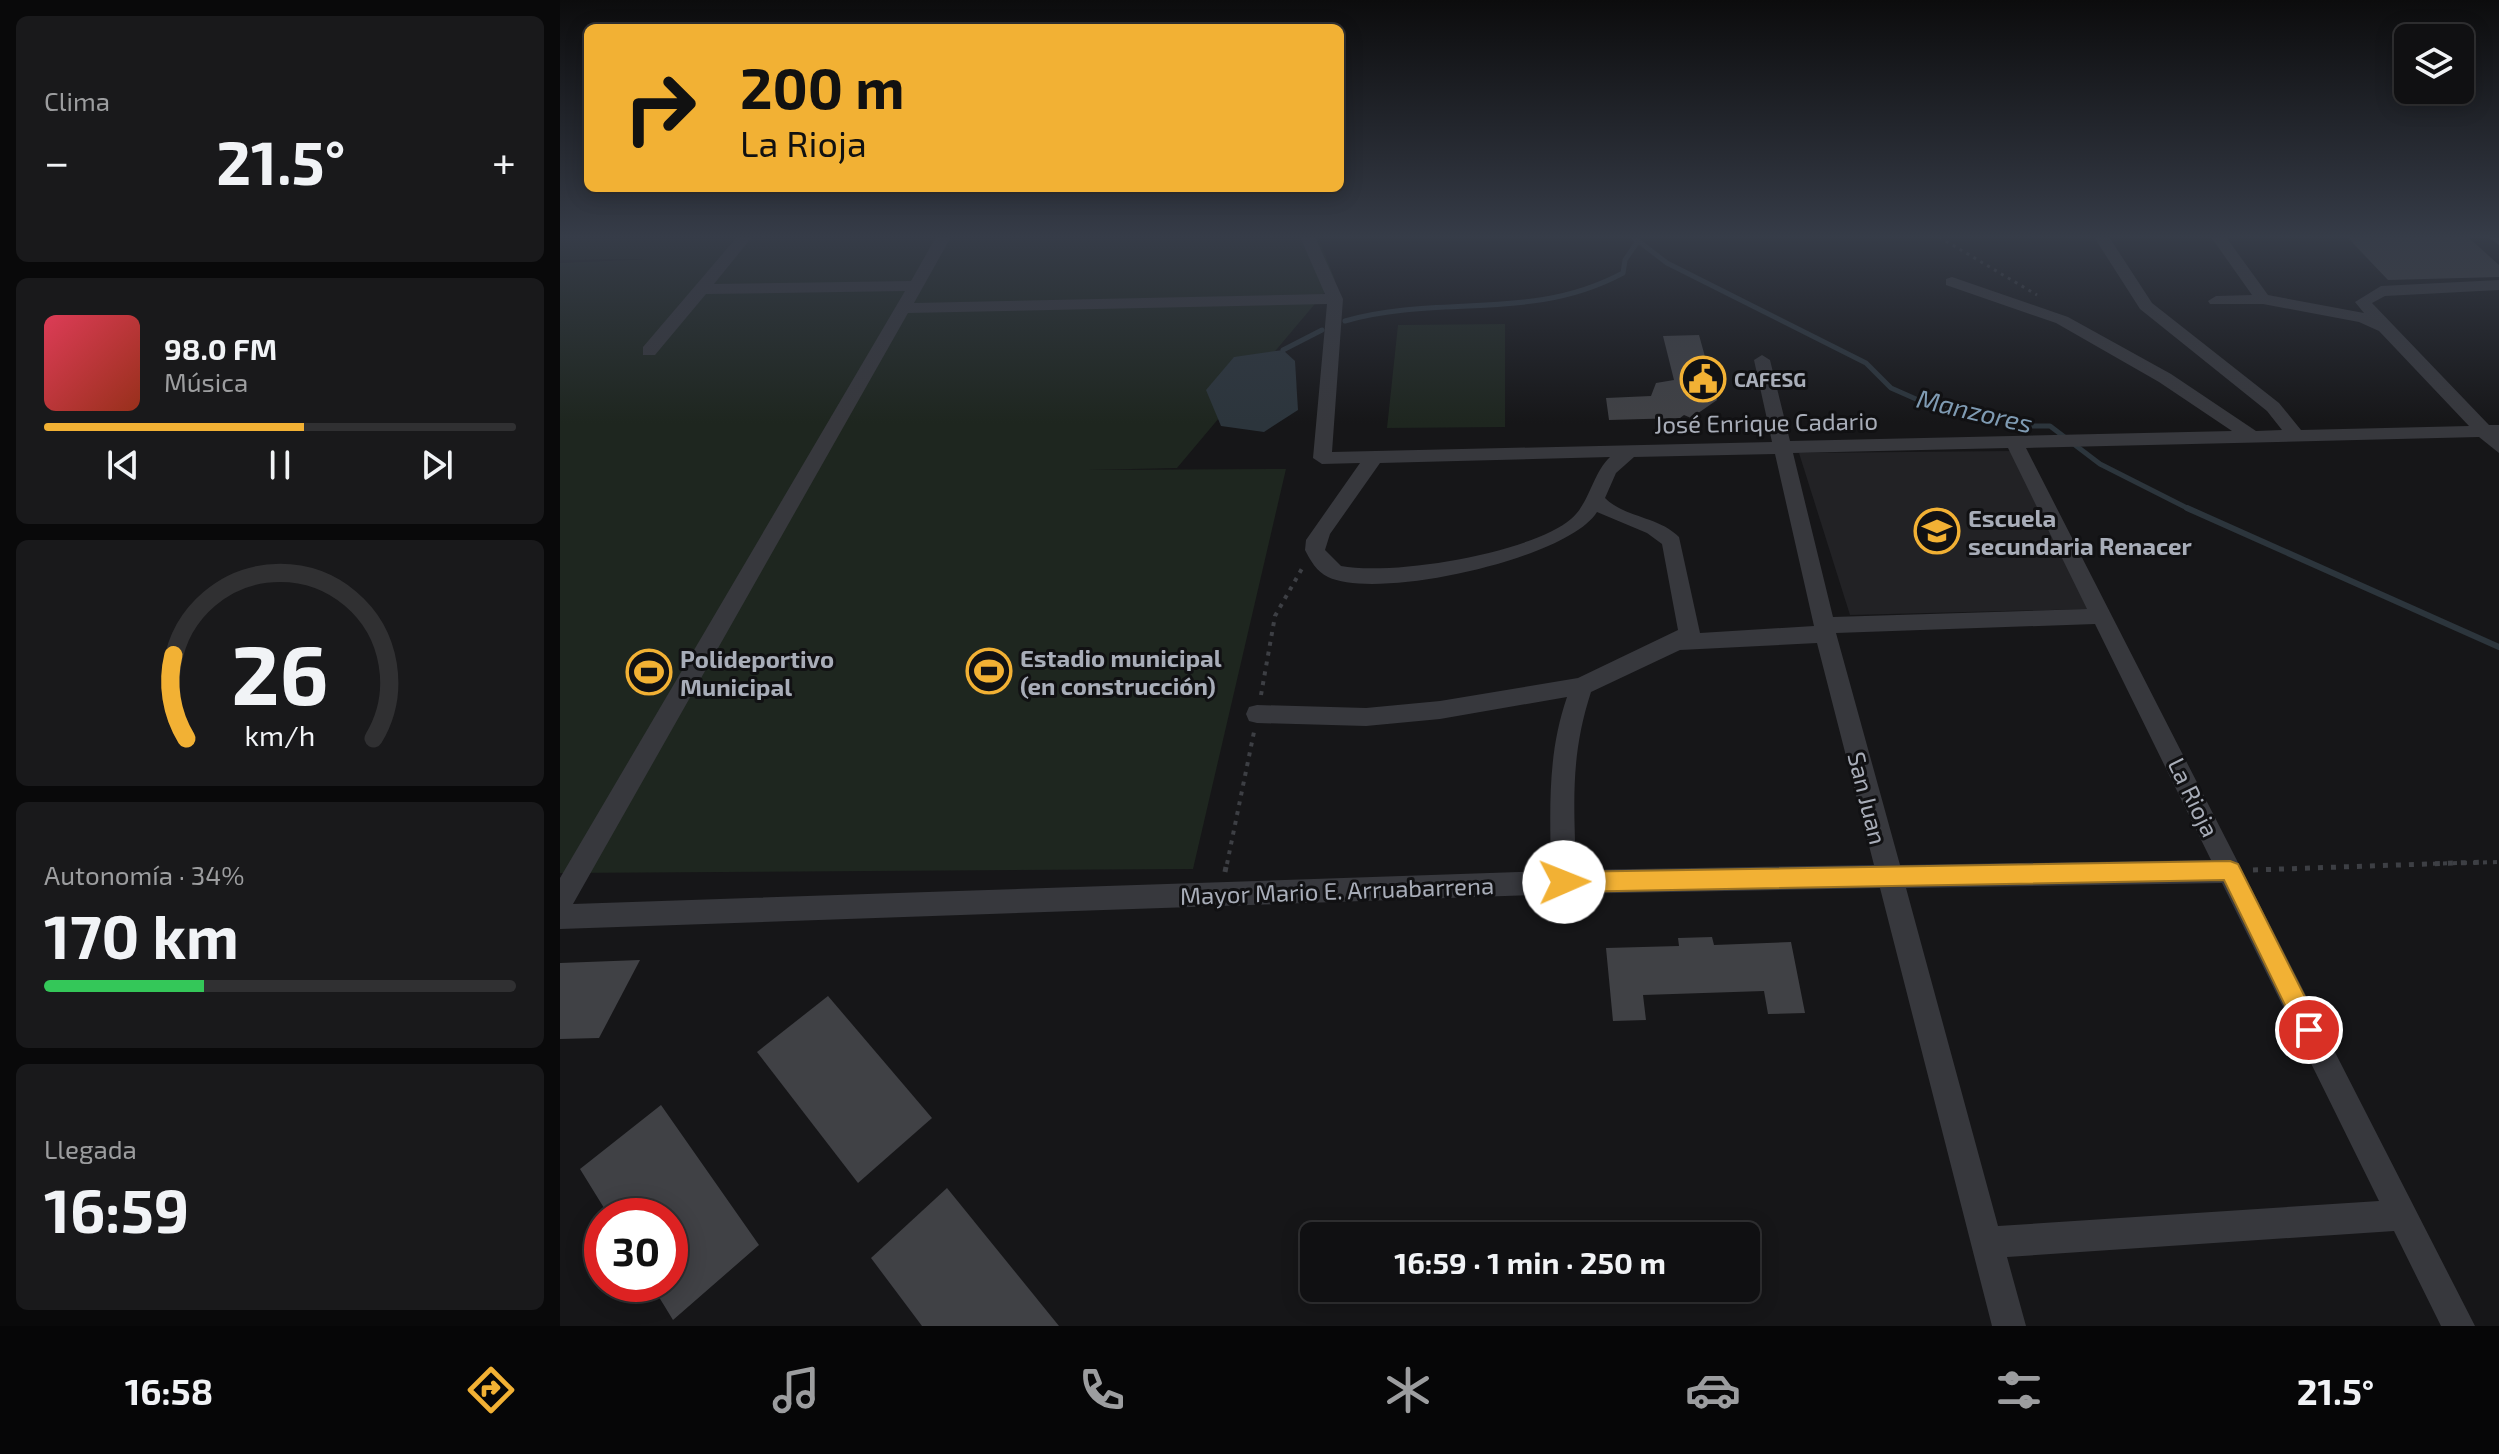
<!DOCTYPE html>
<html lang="es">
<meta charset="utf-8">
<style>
:root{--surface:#101012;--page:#19191b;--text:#f1f3f6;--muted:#9c9d9f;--line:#303032;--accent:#f2b134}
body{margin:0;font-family:"Exo 2",sans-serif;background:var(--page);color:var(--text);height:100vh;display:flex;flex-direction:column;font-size:30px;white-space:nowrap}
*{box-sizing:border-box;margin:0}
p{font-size:26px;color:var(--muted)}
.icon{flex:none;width:44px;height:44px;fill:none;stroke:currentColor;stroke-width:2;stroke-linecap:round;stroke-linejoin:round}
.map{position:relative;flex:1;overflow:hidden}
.details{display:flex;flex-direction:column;gap:16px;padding:16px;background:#09090a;width:560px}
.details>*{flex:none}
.top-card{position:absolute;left:24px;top:24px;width:760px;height:168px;border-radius:12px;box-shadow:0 4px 20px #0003,0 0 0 2px var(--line);background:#f2b134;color:#111;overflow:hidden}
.buttons{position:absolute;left:1834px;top:24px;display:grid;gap:16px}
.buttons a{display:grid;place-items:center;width:80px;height:80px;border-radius:12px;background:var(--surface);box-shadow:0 4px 20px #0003,0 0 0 2px var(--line);font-size:40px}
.speed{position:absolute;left:24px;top:1198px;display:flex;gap:16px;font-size:40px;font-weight:700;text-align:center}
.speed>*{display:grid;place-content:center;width:104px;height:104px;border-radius:50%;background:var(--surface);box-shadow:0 4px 20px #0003,0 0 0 2px var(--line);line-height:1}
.speed .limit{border:12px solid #d22;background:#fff;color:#111}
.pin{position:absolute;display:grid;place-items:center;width:68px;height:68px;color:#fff;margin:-34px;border:4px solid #fff;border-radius:50%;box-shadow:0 2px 8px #0007}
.me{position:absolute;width:88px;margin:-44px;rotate:89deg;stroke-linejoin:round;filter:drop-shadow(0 0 6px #0008)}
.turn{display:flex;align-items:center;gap:28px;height:168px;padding:0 24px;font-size:36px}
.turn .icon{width:104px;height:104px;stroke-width:2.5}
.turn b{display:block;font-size:56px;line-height:68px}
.big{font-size:60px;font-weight:700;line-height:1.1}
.details .tile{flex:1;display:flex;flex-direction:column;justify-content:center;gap:12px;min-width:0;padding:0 28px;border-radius:12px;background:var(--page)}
.details .dial{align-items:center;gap:0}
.dial svg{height:208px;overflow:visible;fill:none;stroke:var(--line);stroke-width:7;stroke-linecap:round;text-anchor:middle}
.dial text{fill:var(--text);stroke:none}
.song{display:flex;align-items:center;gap:24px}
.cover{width:96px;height:96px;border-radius:12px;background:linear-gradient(135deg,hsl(350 70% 55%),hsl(10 70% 35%))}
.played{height:8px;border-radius:4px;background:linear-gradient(90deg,var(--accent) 55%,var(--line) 55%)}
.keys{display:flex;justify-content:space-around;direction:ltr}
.heat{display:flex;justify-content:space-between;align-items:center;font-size:44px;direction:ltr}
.charge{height:12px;border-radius:6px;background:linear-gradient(90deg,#34c759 34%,var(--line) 0)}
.trip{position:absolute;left:740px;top:1222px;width:460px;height:80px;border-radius:12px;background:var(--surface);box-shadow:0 4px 20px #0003,0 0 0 2px var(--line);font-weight:700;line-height:80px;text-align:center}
.tab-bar{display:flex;height:128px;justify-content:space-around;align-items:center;background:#060607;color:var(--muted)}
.tab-bar .icon{width:56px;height:56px}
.tab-bar .current{color:var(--accent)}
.tab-bar b{font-size:36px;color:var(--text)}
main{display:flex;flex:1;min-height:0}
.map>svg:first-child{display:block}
.built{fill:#222225}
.green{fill:#1e261f}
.water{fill:#2c353c}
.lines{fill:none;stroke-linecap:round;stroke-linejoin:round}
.stream-far1{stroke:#2c353c;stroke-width:5}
.stream{stroke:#2c353c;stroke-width:6}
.building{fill:#404145}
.path-far2{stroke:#3d3f44;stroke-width:3;stroke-dasharray:3 5;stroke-linecap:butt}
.path-far1{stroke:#3d3f44;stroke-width:4;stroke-dasharray:4 6;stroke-linecap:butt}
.path{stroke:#3d3f44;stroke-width:5;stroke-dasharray:5 8;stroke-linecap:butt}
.minor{fill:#37383d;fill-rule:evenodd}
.major{fill:#53555c;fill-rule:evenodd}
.route{fill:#f2b134;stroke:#9d7322;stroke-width:2}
.labels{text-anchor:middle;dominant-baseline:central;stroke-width:6;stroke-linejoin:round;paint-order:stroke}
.far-poi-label{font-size:20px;font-weight:bold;fill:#a8adb8;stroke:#111113;text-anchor:start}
.street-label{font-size:24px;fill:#a8adb8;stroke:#111113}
.poi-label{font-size:24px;font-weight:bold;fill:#a8adb8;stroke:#111113;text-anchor:start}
.water-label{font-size:26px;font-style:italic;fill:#7f9bb3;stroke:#111113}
</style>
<main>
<section class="details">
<div class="tile"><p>Clima</p>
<div class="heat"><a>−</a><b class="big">21.5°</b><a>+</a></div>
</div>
<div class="tile">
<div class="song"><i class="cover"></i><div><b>98.0 FM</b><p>Música</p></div></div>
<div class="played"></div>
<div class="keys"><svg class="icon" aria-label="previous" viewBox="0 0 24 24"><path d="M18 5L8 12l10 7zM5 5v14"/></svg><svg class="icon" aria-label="pause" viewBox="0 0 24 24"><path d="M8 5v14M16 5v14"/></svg><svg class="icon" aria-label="next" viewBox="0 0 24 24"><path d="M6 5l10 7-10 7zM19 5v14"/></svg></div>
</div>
<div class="tile dial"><svg viewBox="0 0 100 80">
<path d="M14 69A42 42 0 1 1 86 69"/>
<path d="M14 69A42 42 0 0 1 9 37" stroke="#f2b134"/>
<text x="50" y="56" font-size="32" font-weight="700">26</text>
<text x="50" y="72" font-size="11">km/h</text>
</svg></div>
<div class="tile"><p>Autonomía · 34%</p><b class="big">170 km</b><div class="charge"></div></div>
<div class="tile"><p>Llegada</p><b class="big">16:59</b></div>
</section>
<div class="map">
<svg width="1939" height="1326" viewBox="0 0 1939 1326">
<rect width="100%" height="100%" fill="#161618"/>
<path class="built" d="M1452,451L1528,609L1290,615L1239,453Z"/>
<g class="green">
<path d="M4,237H758L775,280L617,468L527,470L726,469L633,869L0,873V263L91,259L0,260V241Z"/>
<path d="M945,324V427L827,428L838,325Z"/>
</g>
<path class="water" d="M723,350L735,361L738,410L704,432L661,426L646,390L674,357Z"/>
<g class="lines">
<g class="stream-far1">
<path d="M1073,237L1107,263L1306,363L1331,388L1365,403L1416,409L1469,426H1490L1540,464L1631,510"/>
<path d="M785,321C881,294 972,322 1063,273L1065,260L1078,241"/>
<path d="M723,350L762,330"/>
</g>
<path class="stream" d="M1627,508L1939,647"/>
</g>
<g class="building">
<path d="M1787,237H1908L1939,265V277L1828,280Z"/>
<path d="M1139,335L1157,400L1131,418L1124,415L1120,418L1049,420L1046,398L1091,396L1096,383L1114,380L1103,336Z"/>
<path d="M1152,937L1154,945L1231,942L1245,1013L1208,1014L1204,991L1083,995L1086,1020L1053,1021L1046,948L1119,946L1118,938Z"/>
<path d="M80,960L39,1038L0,1039V963Z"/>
<path d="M268,996L372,1118L298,1183L197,1052Z"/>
<path d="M101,1105L199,1245L113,1320L91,1284H110V1216H49L20,1169Z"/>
<path d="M387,1188L499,1326H362L311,1258Z"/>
</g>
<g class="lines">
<path class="path-far2" d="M1379,237L1477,295"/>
<g class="path-far1">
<path d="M701,695L715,616L744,565"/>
<path d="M667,864L694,732"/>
<path d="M1863,864L1939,862"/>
</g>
<g class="path">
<path d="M1693,870L1925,862"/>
<path d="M665,872L667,862"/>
</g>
<path class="minor" d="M177,237H192L154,284L351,281L376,237H391L354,303L765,294L740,237H755L783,299L772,452L1212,442L1194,360L1202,355L1210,360L1230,441L1672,431L1599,382L1496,323L1386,285V279L1392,277L1508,317L1611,374L1696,431L1722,430L1707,411L1580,309L1534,237H1549L1592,303L1719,403L1741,430L1909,426L1819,331L1799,322L1703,304H1650L1648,301L1656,296L1692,295L1651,237H1666L1708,295L1804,313L1795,302L1821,286L1939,280V290L1825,296L1812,303L1929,425H1939V453L1919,437L1466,448L1915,1326H1881L1834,1231L1447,1257L1466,1326H1432L1320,888L1004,894L0,929V878L345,291L146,294L95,355H83V347ZM767,304L753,458L762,464L800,463L746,540L745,550C750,560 757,572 768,577C817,601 1008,559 1037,512L1087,533L1102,544L1118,630L1018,678L880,701L806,708L697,705L689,707L686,714L689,721L697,723L806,726L880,719L1007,697C987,755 990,810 991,871L13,904L348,313ZM1448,448L1527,609L1273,617L1233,453ZM1215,454L1254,626L1140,633L1119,537C1098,516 1065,518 1045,498L1056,473L1074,457ZM1050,457C1032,474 1030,503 1011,519C971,553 833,576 781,566L765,550L770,534L820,463ZM1535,624L1651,860L1340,865L1276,633ZM1257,643L1314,865L1016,870C1014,803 1010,757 1031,692L1120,650ZM1662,883L1819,1201L1438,1226L1346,888Z"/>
<path class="major" d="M1928,237H1939V245Z"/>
</g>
<linearGradient id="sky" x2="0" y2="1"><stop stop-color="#0c0c0d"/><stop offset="0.56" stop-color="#363c48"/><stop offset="1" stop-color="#363c48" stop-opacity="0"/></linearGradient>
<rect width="1939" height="423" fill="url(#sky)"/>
<path class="route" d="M1670,861L1678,864L1757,1021L1761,1030L1757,1038L1749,1041L1741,1038L1664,880L1004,892L996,889L993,882L996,875L1004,872Z"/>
<defs>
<g id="civic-ring" transform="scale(2.3)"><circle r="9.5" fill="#111113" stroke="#f2b134" stroke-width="1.5"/><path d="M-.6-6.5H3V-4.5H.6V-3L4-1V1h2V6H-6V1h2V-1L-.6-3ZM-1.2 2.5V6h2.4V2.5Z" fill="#f2b134"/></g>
<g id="school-ring" transform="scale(2.3)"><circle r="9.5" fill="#111113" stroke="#f2b134" stroke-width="1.5"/><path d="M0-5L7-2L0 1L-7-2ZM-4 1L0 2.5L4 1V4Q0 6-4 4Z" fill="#f2b134"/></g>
<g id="stadium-ring" transform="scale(2.3)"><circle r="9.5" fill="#111113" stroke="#f2b134" stroke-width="1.5"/><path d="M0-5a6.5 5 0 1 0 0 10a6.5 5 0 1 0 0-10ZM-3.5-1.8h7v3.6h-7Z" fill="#f2b134"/></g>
</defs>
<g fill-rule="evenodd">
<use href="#civic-ring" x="1143" y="379"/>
<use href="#school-ring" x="1377" y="531"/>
<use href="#stadium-ring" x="429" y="671"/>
<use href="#stadium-ring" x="89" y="672"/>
</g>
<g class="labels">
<g class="far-poi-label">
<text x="1174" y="379">CAFESG</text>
</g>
<g class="street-label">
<text transform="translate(1206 422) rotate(-1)">José Enrique Cadario</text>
<text transform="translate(1634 797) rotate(64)">La Rioja</text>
<text transform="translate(1308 798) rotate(76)">San Juan</text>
<text transform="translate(777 890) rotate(-2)">Mayor Mario E. Arruabarrena</text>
</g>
<g class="poi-label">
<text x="1408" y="517">Escuela<tspan x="1408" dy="28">secundaria Renacer</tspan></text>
<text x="460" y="657">Estadio municipal<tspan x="460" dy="28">(en construcción)</tspan></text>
<text x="120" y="658">Polideportivo<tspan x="120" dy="28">Municipal</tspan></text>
</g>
<g class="water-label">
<text transform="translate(1415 410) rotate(13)">Manzores</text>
</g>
</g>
</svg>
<div class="buttons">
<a><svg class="icon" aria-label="layers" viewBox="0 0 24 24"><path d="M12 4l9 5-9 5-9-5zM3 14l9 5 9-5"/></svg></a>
</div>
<div class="speed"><div class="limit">30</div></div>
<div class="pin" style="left:1749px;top:1030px;background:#d93025"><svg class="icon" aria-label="arrive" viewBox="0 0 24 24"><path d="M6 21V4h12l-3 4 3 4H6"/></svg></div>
<svg class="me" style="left:1004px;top:882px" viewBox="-20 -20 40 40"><circle r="19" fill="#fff"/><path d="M0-13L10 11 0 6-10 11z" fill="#f2b134"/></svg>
<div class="trip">16:59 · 1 min · 250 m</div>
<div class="top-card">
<div class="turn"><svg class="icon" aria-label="right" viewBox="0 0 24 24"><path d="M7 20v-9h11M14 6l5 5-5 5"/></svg><div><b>200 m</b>La Rioja</div></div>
</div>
</div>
</main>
<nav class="tab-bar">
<b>16:58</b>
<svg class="icon current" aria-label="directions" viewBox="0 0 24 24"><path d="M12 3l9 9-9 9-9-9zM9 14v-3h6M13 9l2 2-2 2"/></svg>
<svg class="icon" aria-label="music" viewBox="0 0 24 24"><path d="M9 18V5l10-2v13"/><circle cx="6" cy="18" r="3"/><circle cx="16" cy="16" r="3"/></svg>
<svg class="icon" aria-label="phone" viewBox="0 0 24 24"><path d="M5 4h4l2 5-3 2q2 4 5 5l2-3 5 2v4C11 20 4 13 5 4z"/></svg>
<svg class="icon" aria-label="climate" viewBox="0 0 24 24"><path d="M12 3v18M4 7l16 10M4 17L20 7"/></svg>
<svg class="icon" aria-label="car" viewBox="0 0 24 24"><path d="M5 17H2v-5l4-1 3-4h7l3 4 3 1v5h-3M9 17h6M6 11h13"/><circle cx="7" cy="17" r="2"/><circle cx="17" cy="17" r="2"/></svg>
<svg class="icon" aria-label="filters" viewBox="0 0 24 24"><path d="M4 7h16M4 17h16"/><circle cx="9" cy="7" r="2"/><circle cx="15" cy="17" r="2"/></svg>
<b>21.5°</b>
</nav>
